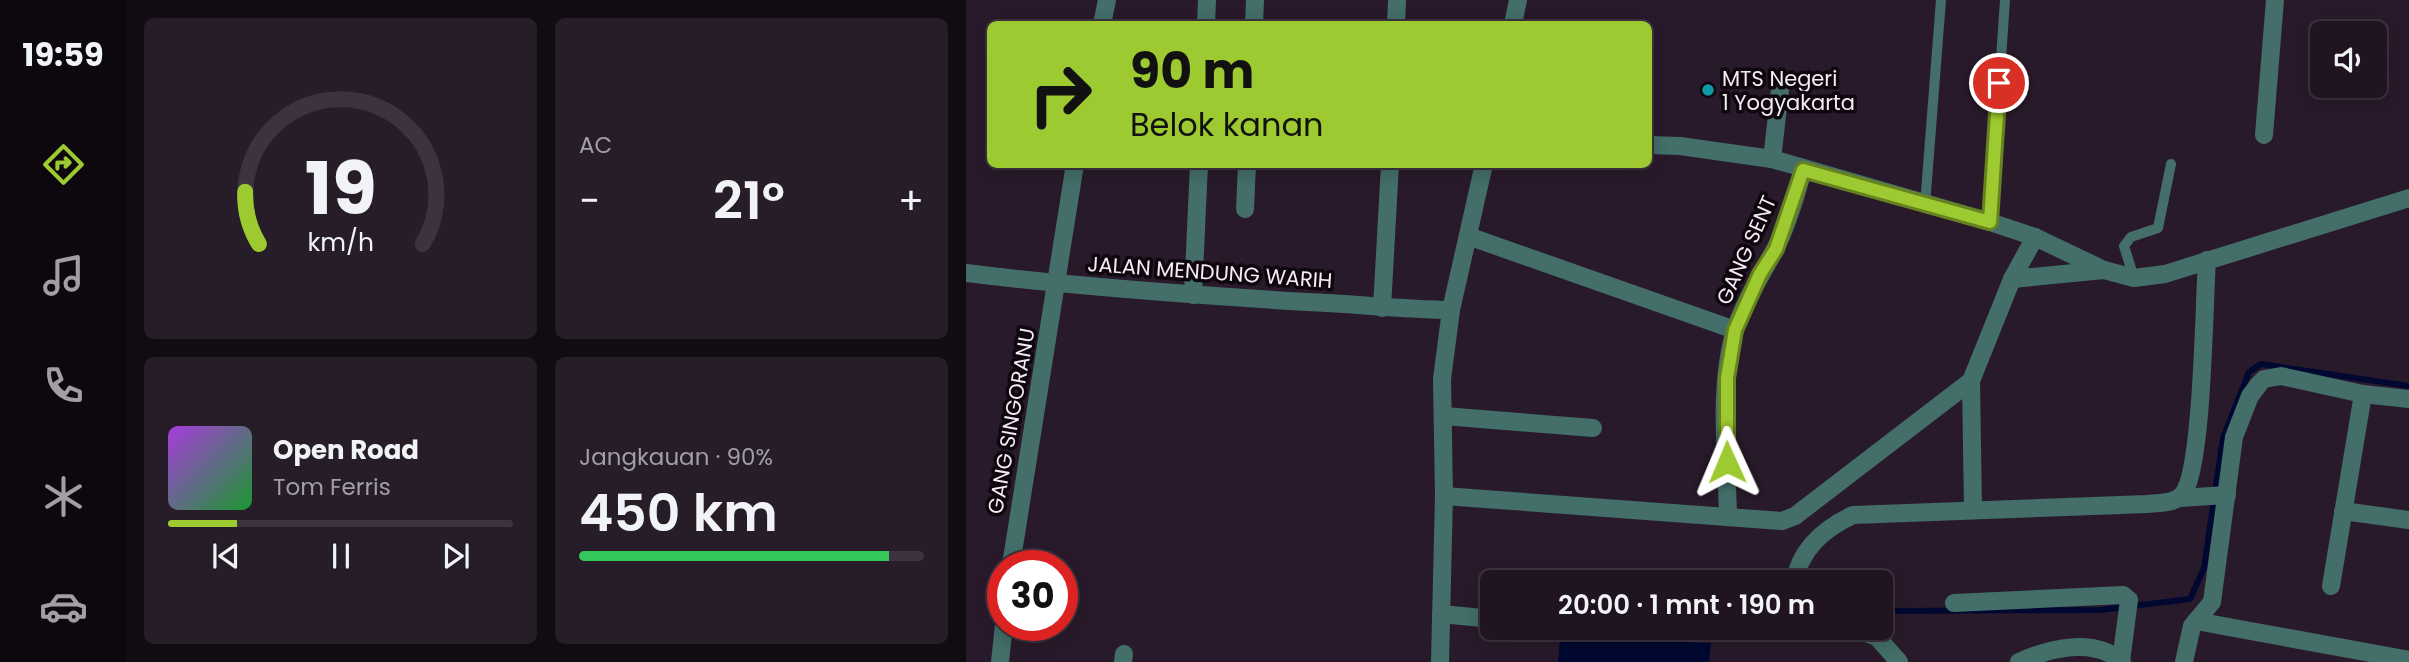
<!DOCTYPE html>
<html lang="id">
<meta charset="utf-8">
<style>
:root{--surface:#1f1420;--page:#271d29;--text:#f1f3f6;--muted:#a19ea5;--line:#3c333e;--accent:#9dca30}
body{margin:0;font-family:Poppins,sans-serif;background:var(--page);color:var(--text);height:100vh;display:flex;flex-direction:column;font-size:26px;white-space:nowrap}
*{box-sizing:border-box;margin:0}
p{font-size:23px;color:var(--muted)}
.icon{flex:none;width:38px;height:38px;fill:none;stroke:currentColor;stroke-width:2;stroke-linecap:round;stroke-linejoin:round}
.map{position:relative;flex:1;overflow:hidden}
.sheet{display:flex;flex-direction:column;gap:18px;padding:18px;background:#110b12;width:840px}
.sheet>*{flex:none}
.top-card{position:absolute;left:21px;top:21px;width:665px;height:147px;border-radius:10px;box-shadow:0 4px 18px #0003,0 0 0 2px var(--line);background:#9dca30;color:#111;overflow:hidden}
.controls{position:absolute;left:1344px;top:21px;display:grid;gap:14px}
.controls a{display:grid;place-items:center;width:77px;height:77px;border-radius:10px;background:var(--surface);box-shadow:0 4px 18px #0003,0 0 0 2px var(--line);font-size:35px}
.speed{position:absolute;left:21px;top:550px;display:flex;gap:14px;font-size:35px;font-weight:700;text-align:center}
.speed>*{display:grid;place-content:center;width:91px;height:91px;border-radius:50%;background:var(--surface);box-shadow:0 4px 18px #0003,0 0 0 2px var(--line);line-height:1}
.speed .limit{border:10px solid #d22;background:#fff;color:#111}
.pin{position:absolute;display:grid;place-items:center;width:60px;height:60px;color:#fff;margin:-30px;border:4px solid #fff;border-radius:50%;box-shadow:0 2px 7px #0007}
.me{position:absolute;width:77px;margin:-38px;rotate:359deg;stroke-linejoin:round;filter:drop-shadow(0 0 5px #0008)}
.turn{display:flex;align-items:center;gap:24px;height:147px;padding:0 28px;font-size:32px}
.turn .icon{width:91px;height:91px;stroke-width:2.5}
.turn b{display:block;font-size:49px;line-height:60px}
.big{font-size:52px;font-weight:600;line-height:1.1}
.sheet .widget{flex:1;display:flex;flex-direction:column;justify-content:center;gap:10px;min-width:0;padding:0 24px;border-radius:10px;background:var(--page)}
.sheet .dial{align-items:center;gap:0}
.dial svg{height:182px;overflow:visible;fill:none;stroke:var(--line);stroke-width:7;stroke-linecap:round;text-anchor:middle}
.dial text{fill:var(--text);stroke:none}
.song{display:flex;align-items:center;gap:21px}
.cover{width:84px;height:84px;border-radius:10px;background:linear-gradient(135deg,hsl(280 70% 55%),hsl(130 70% 35%))}
.played{height:7px;border-radius:4px;background:linear-gradient(90deg,var(--accent) 20%,var(--line) 20%)}
.keys{display:flex;justify-content:space-around;direction:ltr}
.heat{display:flex;justify-content:space-between;align-items:center;font-size:38px;direction:ltr}
.charge{height:10px;border-radius:5px;background:linear-gradient(90deg,#34c759 90%,var(--line) 0)}
.sheet .tiles{flex:1;display:grid;gap:18px;grid-template-columns:repeat(2,1fr)}
.trip{position:absolute;left:514px;top:570px;width:413px;height:70px;border-radius:10px;background:var(--surface);box-shadow:0 4px 18px #0003,0 0 0 2px var(--line);font-weight:600;line-height:70px;text-align:center}
main{display:flex;flex:1;min-height:0}
.tab-bar{display:flex;flex-direction:column;width:126px;justify-content:space-around;align-items:center;background:#0c080d;color:var(--muted)}
.tab-bar .icon{width:49px;height:49px}
.tab-bar .selected{color:var(--accent)}
.tab-bar b{font-size:32px;color:var(--text)}
.map>svg:first-child{display:block}
.water{fill:#000831}
.lines{fill:none;stroke-linecap:round;stroke-linejoin:round}
.stream{stroke:#000831;stroke-width:6}
.service{stroke:#436e69;stroke-width:10}
.minor{stroke:#436e69;stroke-width:18}
.route-casing{stroke:#66831f;stroke-width:18}
.route{stroke:#9dca30;stroke-width:12}
.culture-dot{fill:#0f9aa8;stroke:#0e070e;stroke-width:2.5}
.labels{text-anchor:middle;dominant-baseline:central;stroke-width:7;stroke-linejoin:round;paint-order:stroke}
.poi-label{font-size:21px;fill:#f5ebf6;stroke:#0e070e;text-anchor:start}
.street-label{font-size:21px;fill:#f5ebf6;stroke:#0e070e}
</style>
<main>
<nav class="tab-bar">
<b>19:59</b>
<svg class="icon selected" aria-label="directions" viewBox="0 0 24 24"><path d="M12 3l9 9-9 9-9-9zM9 14v-3h6M13 9l2 2-2 2"/></svg>
<svg class="icon" aria-label="music" viewBox="0 0 24 24"><path d="M9 18V5l10-2v13"/><circle cx="6" cy="18" r="3"/><circle cx="16" cy="16" r="3"/></svg>
<svg class="icon" aria-label="phone" viewBox="0 0 24 24"><path d="M5 4h4l2 5-3 2q2 4 5 5l2-3 5 2v4C11 20 4 13 5 4z"/></svg>
<svg class="icon" aria-label="climate" viewBox="0 0 24 24"><path d="M12 3v18M4 7l16 10M4 17L20 7"/></svg>
<svg class="icon" aria-label="car" viewBox="0 0 24 24"><path d="M5 17H2v-5l4-1 3-4h7l3 4 3 1v5h-3M9 17h6M6 11h13"/><circle cx="7" cy="17" r="2"/><circle cx="17" cy="17" r="2"/></svg>
</nav>
<section class="sheet">
<div class="tiles">
<div class="widget dial"><svg viewBox="0 0 100 80">
<path d="M14 69A42 42 0 1 1 86 69"/>
<path d="M14 69A42 42 0 0 1 8 46" stroke="#9dca30"/>
<text x="50" y="56" font-size="32" font-weight="700">19</text>
<text x="50" y="72" font-size="11">km/h</text>
</svg></div>
<div class="widget"><p>AC</p>
<div class="heat"><a>−</a><b class="big">21°</b><a>+</a></div>
</div>
<div class="widget">
<div class="song"><i class="cover"></i><div><b>Open Road</b><p>Tom Ferris</p></div></div>
<div class="played"></div>
<div class="keys"><svg class="icon" aria-label="previous" viewBox="0 0 24 24"><path d="M18 5L8 12l10 7zM5 5v14"/></svg><svg class="icon" aria-label="pause" viewBox="0 0 24 24"><path d="M8 5v14M16 5v14"/></svg><svg class="icon" aria-label="next" viewBox="0 0 24 24"><path d="M6 5l10 7-10 7zM19 5v14"/></svg></div>
</div>
<div class="widget"><p>Jangkauan · 90%</p><b class="big">450 km</b><div class="charge"></div></div>
</div>
</section>
<div class="map">
<svg width="1443" height="662" viewBox="0 0 1443 662">
<rect width="100%" height="100%" fill="#291a2b"/>
<path class="water" d="M594,637L745,643L743,662H592Z"/>
<g class="lines">
<path class="stream" d="M915,611L1134,610L1224,599L1238,568L1257,438L1283,372L1295,364L1443,386"/>
<g class="service">
<path d="M959,205L975,0"/>
<path d="M1024,222L1039,0"/>
<path d="M1168,278L1158,246L1165,237L1192,228L1205,164"/>
</g>
<g class="minor">
<path d="M136,24L141,0"/>
<path d="M240,24L241,0"/>
<path d="M288,24L289,0"/>
<path d="M430,24L431,0"/>
<path d="M547,24L552,0"/>
<path d="M1298,135L1309,0"/>
<path d="M682,145L714,146L806,159L1024,222L1069,237L1138,270L1168,278L1199,274L1443,198"/>
<path d="M806,159L815,81"/>
<path d="M279,209L281,164"/>
<path d="M502,236L769,330"/>
<path d="M0,273C113,287 227,295 341,302C389,304 436,309 485,310"/>
<path d="M1046,279L1138,270"/>
<path d="M227,295L233,164"/>
<path d="M416,308L424,164"/>
<path d="M478,416L627,428"/>
<path d="M478,496L816,521L829,516L1005,381"/>
<path d="M1213,498L1261,495"/>
<path d="M1007,510L1005,381L1046,279L1069,237"/>
<path d="M1377,511L1443,520"/>
<path d="M762,516C761,457 752,391 768,333C777,304 794,278 808,251C821,228 830,196 837,170"/>
<path d="M45,565L109,164"/>
<path d="M828,583C834,549 857,529 887,515L1181,504C1191,503 1208,504 1216,495C1237,473 1238,299 1241,260"/>
<path d="M1365,586L1397,394"/>
<path d="M988,603L1157,595L1163,600L1155,661"/>
<path d="M475,614L527,619"/>
<path d="M1230,621L1443,660"/>
<path d="M614,628L827,629"/>
<path d="M826,628L829,631L900,633L911,637L933,662"/>
<path d="M34,662L38,625"/>
<path d="M157,662L158,654"/>
<path d="M474,662L478,496L476,379L485,310L518,164"/>
<path d="M1053,662C1084,648 1128,637 1156,662"/>
<path d="M1218,662L1226,626L1246,602L1268,437L1284,396L1293,384L1298,379L1315,376L1397,394L1443,399"/>
</g>
</g>
<g class="lines">
<g class="route-casing">
<path id="route" d="M761,462V378L769,330L794,274L810,249L837,170L1024,222L1033,83"/>
</g>
<use href="#route" class="route"/>
</g>
<circle class="culture-dot" cx="742" cy="90" r="7"/>
<g class="labels">
<g class="poi-label">
<text x="756" y="78">MTS Negeri<tspan x="756" dy="24">1 Yogyakarta</tspan></text>
</g>
<g class="street-label">
<text transform="translate(780 250) rotate(-66)">GANG SENT</text>
<text transform="translate(244 272) rotate(4)">JALAN MENDUNG WARIH</text>
<text transform="translate(45 421) rotate(-80)">GANG SINGORANU</text>
</g>
</g>
</svg>
<div class="controls">
<a><svg class="icon" aria-label="sound" viewBox="0 0 24 24"><path d="M4 9h4l5-4v14l-5-4H4zM17 9q2 3 0 6"/></svg></a>
</div>
<div class="speed"><div class="limit">30</div></div>
<div class="pin" style="left:1033px;top:83px;background:#d93025"><svg class="icon" aria-label="arrive" viewBox="0 0 24 24"><path d="M6 21V4h12l-3 4 3 4H6"/></svg></div>
<svg class="me" style="left:761px;top:462px" viewBox="-20 -20 40 40"><path d="M0-17L14 15 0 8-14 15z" fill="#9dca30" stroke="#fff" stroke-width="4"/></svg>
<div class="trip">20:00 · 1 mnt · 190 m</div>
<div class="top-card">
<div class="turn"><svg class="icon" aria-label="right" viewBox="0 0 24 24"><path d="M7 20v-9h11M14 6l5 5-5 5"/></svg><div><b>90 m</b>Belok kanan</div></div>
</div>
</div>
</main>
